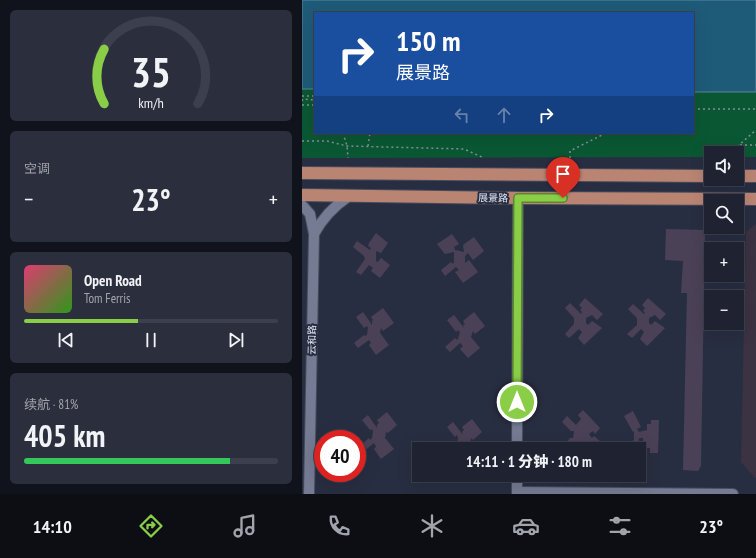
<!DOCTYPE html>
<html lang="zh">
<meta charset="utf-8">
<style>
:root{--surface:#1e2231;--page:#2b2f3d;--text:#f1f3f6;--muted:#a1a4ab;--line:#3c3f4d;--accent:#8ace48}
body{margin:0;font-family:"PT Sans Narrow","Noto Sans SC",sans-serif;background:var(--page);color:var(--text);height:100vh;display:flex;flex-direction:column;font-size:15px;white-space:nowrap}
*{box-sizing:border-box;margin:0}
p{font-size:13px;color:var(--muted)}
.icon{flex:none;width:22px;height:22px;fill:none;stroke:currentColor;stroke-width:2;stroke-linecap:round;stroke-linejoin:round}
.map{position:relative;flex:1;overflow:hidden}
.details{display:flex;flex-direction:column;gap:10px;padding:10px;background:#10131b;width:302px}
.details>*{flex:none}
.guide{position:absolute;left:12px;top:12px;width:380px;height:122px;border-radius:0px;box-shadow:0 4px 16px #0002,0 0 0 1px var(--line);background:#1a4fa0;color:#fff;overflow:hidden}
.controls{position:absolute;left:402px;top:146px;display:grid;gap:8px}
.controls a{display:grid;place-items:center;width:40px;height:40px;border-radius:0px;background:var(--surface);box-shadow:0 4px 16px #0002,0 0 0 1px var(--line);font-size:20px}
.speed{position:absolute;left:12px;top:430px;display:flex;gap:8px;font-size:20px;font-weight:700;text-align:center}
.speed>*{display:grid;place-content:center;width:52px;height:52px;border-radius:50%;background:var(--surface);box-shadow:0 4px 16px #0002,0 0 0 1px var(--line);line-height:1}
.speed .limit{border:6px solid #d22;background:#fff;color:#111}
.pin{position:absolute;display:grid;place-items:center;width:34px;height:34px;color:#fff;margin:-41px -17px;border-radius:50% 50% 50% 0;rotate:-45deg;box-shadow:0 0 4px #0007}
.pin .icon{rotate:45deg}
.me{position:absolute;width:44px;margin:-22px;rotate:0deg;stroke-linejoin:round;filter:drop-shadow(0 0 3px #0008)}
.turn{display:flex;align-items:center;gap:14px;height:84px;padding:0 16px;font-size:18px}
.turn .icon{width:52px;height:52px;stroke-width:2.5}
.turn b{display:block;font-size:28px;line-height:34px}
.lanes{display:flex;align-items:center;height:38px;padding:0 16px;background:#0003;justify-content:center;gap:20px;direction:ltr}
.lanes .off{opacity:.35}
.big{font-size:30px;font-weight:800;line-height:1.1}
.details .widget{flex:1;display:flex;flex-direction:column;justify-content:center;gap:6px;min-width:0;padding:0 14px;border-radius:6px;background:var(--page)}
.details .dial{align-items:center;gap:0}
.dial svg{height:104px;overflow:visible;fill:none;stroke:var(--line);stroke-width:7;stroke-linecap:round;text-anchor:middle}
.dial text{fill:var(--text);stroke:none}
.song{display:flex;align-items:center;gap:12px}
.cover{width:48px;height:48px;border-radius:6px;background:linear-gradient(135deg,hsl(340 70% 55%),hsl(110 70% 35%))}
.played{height:4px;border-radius:2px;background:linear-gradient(90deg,var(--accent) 45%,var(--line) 45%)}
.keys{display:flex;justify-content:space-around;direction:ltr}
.heat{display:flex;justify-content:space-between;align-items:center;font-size:22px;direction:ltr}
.charge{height:6px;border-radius:3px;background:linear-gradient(90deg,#34c759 81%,var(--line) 0)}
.trip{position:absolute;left:110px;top:442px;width:234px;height:40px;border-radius:0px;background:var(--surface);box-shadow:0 4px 16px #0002,0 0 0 1px var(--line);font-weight:800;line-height:40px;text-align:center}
.tab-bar{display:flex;height:64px;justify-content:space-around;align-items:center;background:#0c0e14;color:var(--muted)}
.tab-bar .icon{width:28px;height:28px}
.tab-bar .on{color:var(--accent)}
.tab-bar b{font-size:18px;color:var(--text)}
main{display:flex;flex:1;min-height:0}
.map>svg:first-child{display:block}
.education{fill:#3b3242}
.green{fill:#0a5833}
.water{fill:#1e5b78;stroke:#58849d}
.building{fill:#4b4156}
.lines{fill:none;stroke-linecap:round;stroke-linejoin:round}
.minor-casing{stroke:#474c5c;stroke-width:12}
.major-casing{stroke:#474c5c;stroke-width:14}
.path{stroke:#878c9c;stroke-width:1.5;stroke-dasharray:2 3;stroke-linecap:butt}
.minor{stroke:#747b92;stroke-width:10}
.major{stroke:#ba8473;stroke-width:12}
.route-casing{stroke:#5a862f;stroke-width:10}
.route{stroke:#8ace48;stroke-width:7}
.labels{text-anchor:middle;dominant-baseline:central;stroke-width:4;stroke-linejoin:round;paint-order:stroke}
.street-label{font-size:10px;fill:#e1e5f2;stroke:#282e41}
</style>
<main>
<section class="details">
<div class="widget dial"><svg viewBox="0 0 100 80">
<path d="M14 69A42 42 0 1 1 86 69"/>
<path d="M14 69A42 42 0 0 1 14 27" stroke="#8ace48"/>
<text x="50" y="56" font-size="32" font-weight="700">35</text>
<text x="50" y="72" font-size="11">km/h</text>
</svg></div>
<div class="widget"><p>空调</p>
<div class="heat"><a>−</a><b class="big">23°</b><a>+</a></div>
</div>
<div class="widget">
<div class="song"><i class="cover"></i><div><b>Open Road</b><p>Tom Ferris</p></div></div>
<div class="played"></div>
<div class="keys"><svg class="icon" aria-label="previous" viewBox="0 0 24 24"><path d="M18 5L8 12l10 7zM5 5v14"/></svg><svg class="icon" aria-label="pause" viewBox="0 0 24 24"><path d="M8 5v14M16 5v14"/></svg><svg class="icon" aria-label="next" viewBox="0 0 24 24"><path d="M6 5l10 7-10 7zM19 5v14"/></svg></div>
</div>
<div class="widget"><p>续航 · 81%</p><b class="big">405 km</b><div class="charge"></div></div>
</section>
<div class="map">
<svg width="454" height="494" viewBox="0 0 454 494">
<rect width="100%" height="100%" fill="#282e41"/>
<path class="education" d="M454,224V478H453L439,462L444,232Z"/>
<path class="green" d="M0,89H13V133H391V92H454V157H435V153H409V157L0,158Z"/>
<path class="water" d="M0,0H454V92H391V13H13V89H0Z"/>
<g class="building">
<path d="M364,229L403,230L399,466L396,471L381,470L385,293H379L381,261L363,260Z"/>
<path d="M74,233L86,243L79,253L74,251V261L76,262L79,258L88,265L78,278L69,271L71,268L67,265L59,275L54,272L63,259L62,256L51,247L55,241L68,250L69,248L66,246L67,243Z"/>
<path d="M150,234L157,244L152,247L153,250L162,252L161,245L172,237L182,251L171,260L166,253L163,256V263L167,260L176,272L161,283L153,272L157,270L154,267L143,276L139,270L149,262L151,264L152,262V252L143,254L135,244Z"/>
<path d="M283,298L301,314L295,320L290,315L284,318V323L286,325L290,321L300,328L282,345L276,338L280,332L277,329L267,338L263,334L272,324V318L263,308L268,303L279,314L280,312L278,310L280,308L277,305Z"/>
<path d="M346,298L364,314L358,320L353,315L347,318V323L349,325L353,321L363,328L345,346L338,339L342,332L339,329L330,338L325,334L335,325V318L326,309L331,304L342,314L343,313L341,311L343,308L340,305Z"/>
<path d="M81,308L92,323L81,331L79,328L78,333L87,345L74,355L67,345L69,343L67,340L56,348L52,343L62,335L63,336L65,335L66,328L65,326L62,328L54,317L61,312L70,325V321L71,320L69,317Z"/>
<path d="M172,312L183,326L173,334L171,331L169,337L178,348L166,358L158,349L161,346L158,343L148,352L143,347L153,338L155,340L156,339L158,332L156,330L154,332L145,320L152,315L162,328L161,325L163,324L161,321Z"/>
<path d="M281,410L298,428L293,434L291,431L287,434L290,438L292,436L299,442L292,449H271L274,444L269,449H260L259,448L268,438H271L272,431H269L260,422L265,416L274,425L279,419L276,415Z"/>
<path d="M331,411L339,427L335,429L337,432L345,430V424H349V420H357L356,453H348V448H344L345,442H341V438H337L336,443L339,446L337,449H325L331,440L332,441V431L331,432L322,416Z"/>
<path d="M85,412L95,425L86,433L84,432L83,438L92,449L79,459L72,449L74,447L72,443L62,451L58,446L67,438L68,440L70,438L71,431L70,429L68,430L60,420L66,415L75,428V425L77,423L75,420Z"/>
<path d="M170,419L180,432L171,440L169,438L168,444L172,449H146L155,444L156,438L155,435L153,437L145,427L151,422L161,435L160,432L162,430L160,427Z"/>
</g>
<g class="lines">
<g class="minor-casing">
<g id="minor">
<path d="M0,205L8,214L12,234L7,494"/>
<path d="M12,234C21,217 32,206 47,196"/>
<path d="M215,449L216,198"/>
<path d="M215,492L431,494"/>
<path d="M215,494V475"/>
</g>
</g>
<g class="major-casing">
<g id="major">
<path d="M0,173L409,176"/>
<path d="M435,176H454"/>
<path d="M0,195L216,198L454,199"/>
</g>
</g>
<g class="path">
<path d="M0,96H13"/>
<path d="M0,101L1,99L13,100"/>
<path d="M0,105H13"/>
<path d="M391,109H454"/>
<path d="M41,133L45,146L46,158"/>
<path d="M0,141H25L45,146L162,149L182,158"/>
<path d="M438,145H454"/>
<path d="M66,146L68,133"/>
<path d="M428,153L454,130"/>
<path d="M268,158V151L304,133"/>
</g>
<use href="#minor" class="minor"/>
<use href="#major" class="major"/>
</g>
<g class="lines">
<g class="route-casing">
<path id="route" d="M215,402L216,198H261"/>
</g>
<use href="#route" class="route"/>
</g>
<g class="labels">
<g class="street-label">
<text transform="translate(191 198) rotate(1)">展景路</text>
<text transform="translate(10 340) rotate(-89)">云和路</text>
</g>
</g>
</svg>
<div class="controls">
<a><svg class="icon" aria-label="sound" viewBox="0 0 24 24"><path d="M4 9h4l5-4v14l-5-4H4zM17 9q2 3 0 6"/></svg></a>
<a><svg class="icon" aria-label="search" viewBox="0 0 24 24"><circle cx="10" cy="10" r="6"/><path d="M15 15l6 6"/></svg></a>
<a>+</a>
<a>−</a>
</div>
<div class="speed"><div class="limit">40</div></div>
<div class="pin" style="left:261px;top:198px;background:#d93025"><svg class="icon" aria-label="arrive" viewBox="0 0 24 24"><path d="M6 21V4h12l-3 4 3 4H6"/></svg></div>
<svg class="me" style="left:215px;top:402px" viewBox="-20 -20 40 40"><circle r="17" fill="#8ace48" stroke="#fff" stroke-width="3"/><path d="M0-11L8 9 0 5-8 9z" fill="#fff"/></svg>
<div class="trip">14:11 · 1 分钟 · 180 m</div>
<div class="guide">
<div class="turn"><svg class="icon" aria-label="right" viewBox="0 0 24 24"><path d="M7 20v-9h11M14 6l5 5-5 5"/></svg><div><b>150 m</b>展景路</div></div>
<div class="lanes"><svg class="icon off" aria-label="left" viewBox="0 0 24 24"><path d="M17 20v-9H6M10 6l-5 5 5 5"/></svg><svg class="icon off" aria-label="ahead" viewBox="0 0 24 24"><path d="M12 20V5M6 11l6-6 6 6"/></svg><svg class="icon" aria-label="right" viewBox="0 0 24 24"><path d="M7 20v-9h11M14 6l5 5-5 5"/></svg></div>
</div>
</div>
</main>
<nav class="tab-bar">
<b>14:10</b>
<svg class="icon on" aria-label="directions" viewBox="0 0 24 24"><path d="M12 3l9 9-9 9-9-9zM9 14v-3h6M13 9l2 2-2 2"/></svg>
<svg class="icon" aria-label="music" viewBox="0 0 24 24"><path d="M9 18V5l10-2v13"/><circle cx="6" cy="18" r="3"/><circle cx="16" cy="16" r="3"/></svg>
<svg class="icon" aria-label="phone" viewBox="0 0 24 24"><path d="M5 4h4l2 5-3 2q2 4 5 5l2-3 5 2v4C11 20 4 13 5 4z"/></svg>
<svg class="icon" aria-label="climate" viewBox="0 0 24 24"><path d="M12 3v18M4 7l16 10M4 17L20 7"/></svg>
<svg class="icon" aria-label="car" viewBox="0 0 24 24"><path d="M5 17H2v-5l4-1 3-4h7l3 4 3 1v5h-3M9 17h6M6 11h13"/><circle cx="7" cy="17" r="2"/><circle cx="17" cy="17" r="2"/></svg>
<svg class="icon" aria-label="filters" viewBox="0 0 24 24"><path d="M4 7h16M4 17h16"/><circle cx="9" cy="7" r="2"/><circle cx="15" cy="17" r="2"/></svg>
<b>23°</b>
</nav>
